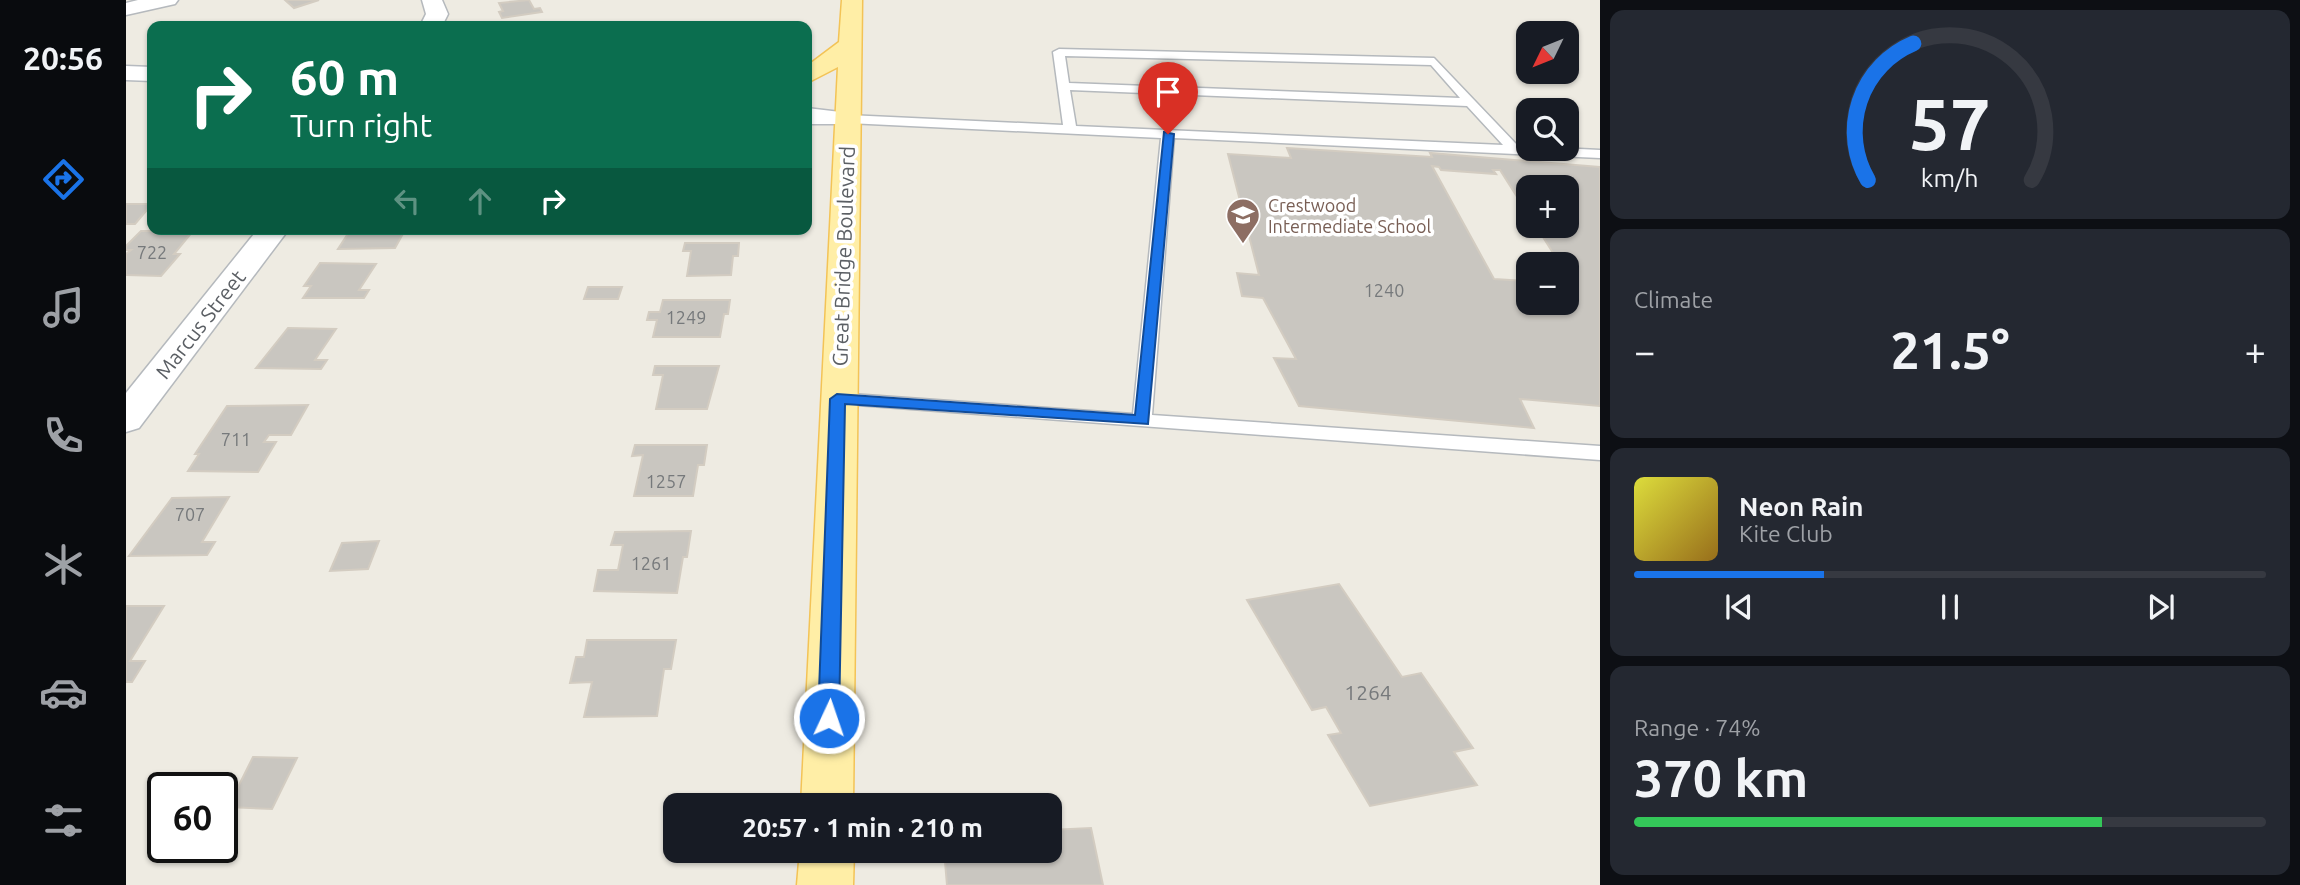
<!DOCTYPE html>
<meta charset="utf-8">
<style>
:root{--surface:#171b24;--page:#242831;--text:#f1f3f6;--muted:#9ea1a6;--line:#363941;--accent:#1a73e8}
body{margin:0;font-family:Ubuntu,sans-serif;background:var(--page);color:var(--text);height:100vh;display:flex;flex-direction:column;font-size:26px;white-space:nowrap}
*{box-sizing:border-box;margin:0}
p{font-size:23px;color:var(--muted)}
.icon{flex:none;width:38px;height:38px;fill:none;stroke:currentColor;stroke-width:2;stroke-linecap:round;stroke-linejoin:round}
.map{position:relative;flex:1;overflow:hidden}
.side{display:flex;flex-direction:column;gap:10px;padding:10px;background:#0d0f14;width:700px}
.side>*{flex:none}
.banner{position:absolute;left:21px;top:21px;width:665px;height:214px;border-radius:14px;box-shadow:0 2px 5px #0004;background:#0b6e4f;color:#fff;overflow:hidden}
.needle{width:46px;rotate:227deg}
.tools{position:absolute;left:1390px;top:21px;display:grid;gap:14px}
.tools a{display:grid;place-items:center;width:63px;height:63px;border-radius:14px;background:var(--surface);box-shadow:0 2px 5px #0004;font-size:35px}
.speed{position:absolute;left:21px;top:772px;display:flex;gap:14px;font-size:35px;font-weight:700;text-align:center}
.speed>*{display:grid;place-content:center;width:91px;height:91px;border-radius:50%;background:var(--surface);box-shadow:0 2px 5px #0004;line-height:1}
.speed .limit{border:4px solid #111;border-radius:10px;background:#fff;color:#111}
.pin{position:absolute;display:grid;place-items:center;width:60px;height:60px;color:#fff;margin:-72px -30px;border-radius:50% 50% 50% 0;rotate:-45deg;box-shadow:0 0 7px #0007}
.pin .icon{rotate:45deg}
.me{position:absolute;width:77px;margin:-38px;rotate:3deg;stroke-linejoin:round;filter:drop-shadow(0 0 5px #0008)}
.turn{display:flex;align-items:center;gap:24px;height:147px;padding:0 28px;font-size:32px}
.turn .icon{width:91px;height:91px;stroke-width:2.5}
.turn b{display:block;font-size:49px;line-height:60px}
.lanes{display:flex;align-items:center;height:66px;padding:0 28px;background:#0003;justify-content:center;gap:35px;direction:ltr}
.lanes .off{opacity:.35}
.big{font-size:52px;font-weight:700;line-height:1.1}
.side .card{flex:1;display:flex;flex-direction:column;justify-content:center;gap:10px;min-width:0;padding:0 24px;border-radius:14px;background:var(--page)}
.side .dial{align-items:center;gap:0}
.dial svg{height:182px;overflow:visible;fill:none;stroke:var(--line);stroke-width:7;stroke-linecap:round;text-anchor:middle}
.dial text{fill:var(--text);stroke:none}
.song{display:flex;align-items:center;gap:21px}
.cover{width:84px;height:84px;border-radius:10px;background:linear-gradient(135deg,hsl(60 70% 55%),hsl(40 70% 35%))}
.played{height:7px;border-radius:4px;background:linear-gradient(90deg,var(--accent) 30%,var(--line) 30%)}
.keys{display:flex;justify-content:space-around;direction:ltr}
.heat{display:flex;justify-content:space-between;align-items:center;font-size:38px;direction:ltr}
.charge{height:10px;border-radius:5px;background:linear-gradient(90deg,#34c759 74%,var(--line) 0)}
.trip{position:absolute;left:537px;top:793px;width:399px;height:70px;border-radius:14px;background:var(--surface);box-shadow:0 2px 5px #0004;font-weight:700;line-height:70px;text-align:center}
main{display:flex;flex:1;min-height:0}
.tab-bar{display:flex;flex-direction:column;width:126px;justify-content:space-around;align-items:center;background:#090b0e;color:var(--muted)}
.tab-bar .icon{width:49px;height:49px}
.tab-bar .selected{color:var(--accent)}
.tab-bar b{font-size:32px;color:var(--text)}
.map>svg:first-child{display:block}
.building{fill:#c9c6c0;stroke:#d3ccc1;stroke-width:2;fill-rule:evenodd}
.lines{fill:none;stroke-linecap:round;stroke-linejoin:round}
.lane-casing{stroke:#b5b9bd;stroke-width:3}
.street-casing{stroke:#b5b9bd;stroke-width:3}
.secondary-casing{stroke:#b6babf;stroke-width:3}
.primary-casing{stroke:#f3c356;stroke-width:3}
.lane{fill:#fff;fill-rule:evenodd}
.street{fill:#fff;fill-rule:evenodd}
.secondary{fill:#fff;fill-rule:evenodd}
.primary{fill:#ffeea6;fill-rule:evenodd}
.route{fill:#1a73e8;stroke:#114b97;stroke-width:2}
.labels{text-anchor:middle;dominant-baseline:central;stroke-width:7;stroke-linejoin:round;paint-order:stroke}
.far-education-label{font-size:18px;fill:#785e54;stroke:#fff;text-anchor:start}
.number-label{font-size:18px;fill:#76797b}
.street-label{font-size:21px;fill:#5b5f64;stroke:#fff}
.near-number-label{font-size:21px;fill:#76797b}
</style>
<main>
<nav class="tab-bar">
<b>20:56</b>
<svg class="icon selected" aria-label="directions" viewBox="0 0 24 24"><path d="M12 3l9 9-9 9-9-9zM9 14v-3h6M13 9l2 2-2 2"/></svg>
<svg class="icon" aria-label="music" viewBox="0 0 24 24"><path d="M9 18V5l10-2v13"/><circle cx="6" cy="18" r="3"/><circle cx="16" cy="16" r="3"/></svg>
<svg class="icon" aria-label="phone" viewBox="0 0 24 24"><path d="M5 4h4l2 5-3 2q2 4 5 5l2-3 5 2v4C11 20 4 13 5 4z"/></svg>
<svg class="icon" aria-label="climate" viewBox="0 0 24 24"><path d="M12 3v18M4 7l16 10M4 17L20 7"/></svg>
<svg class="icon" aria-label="car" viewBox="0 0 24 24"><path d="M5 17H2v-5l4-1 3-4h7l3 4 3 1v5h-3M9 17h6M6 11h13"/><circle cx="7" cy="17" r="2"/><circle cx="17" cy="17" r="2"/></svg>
<svg class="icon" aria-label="filters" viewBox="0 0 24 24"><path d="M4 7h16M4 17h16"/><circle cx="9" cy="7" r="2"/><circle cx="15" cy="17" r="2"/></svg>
</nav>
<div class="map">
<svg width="1474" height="885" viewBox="0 0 1474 885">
<rect width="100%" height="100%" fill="#eeebe2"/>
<g class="building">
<path d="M159,0H193L168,8Z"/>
<path d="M403,0L408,9L414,8L416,12L376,18L373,12L377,11L373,3Z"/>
<path d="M1161,148L1306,157L1304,153L1474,167V406L1394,399L1408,428L1173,406L1148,358L1170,359L1137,298L1116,296L1111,273L1133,275L1102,154L1165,158ZM1306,166L1313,167L1315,170L1370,174L1367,170H1374L1402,214V187H1440V226H1410L1434,264H1440V273L1448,285L1440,284V303H1402V281L1368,279Z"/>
<path d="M0,204H26L9,224H0Z"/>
<path d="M225,229H272L279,230L269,248L212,249Z"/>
<path d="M15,231H67L48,254H54L35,276L0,275V254L5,250H0V246Z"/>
<path d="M559,243H613L612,256H607L605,275L561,276L565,251H557Z"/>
<path d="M194,263L250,264L233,290H243L238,298H177L185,286H178Z"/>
<path d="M462,287H496L492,299H458Z"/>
<path d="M537,300H604L602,314H598L594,337H527L531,320H521L523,312H534Z"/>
<path d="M162,328L210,329L189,360H201L195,369L130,368Z"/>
<path d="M529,366H593L581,409H530L537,375H527Z"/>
<path d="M182,405L165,435H143L138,442H150L132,472L62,471L73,454H69L101,406Z"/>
<path d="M509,445H581L578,465H572L567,496H508L517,455L506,456Z"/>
<path d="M103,497L76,542H89L81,555L3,556L46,498Z"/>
<path d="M565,531L561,557H557L551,593L468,591L472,570H492L497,545H485L489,532Z"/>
<path d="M253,541L242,569L204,571L216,543Z"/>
<path d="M1213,584L1276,677L1295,673L1347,748L1328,752L1351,785L1244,806L1202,735L1215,733L1200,707L1186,710L1121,600Z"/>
<path d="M0,606H38L4,661H19L6,682H0Z"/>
<path d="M461,640H550L545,669H538L531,716L458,717L466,682L444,683L450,657H458Z"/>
<path d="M127,757L171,758L146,809L102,807Z"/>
<path d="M965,828L977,885H821L818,850H924V830Z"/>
</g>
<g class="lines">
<g class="lane-casing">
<path id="lane" d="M933,49L1308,58L1392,146L1474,150V158L1048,138L1026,415L1474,446V460L704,403L702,399L711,393L1007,414L1035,138L722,123L716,119L722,115L937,125L927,52ZM939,56L1305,65L1334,98L943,83ZM944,90L1341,106L1377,145L950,126Z"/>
</g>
<g class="street-casing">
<g id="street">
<path d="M12,0H52L49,4L0,15V3Z"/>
<path d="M296,0H316L322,14L316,26H294L300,14Z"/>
<path d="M132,229H163L13,428L0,432V393Z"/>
</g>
</g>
<g class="secondary-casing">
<g id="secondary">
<path d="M0,66L26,67V81L0,80Z"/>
<path d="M681,108L731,114L735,119L731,124H681Z"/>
</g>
</g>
<g class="primary-casing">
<g id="primary">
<path d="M716,0H736L727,805H675L712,67L681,83V66L713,42Z"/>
<path d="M674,850H728L727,885H671Z"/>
</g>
</g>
<use href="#lane" class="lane"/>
<use href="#street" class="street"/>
<use href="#secondary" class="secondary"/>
<use href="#primary" class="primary"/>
</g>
<path class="route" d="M1038,132L1048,134L1022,424L719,404L713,718L710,724L703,727L695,724L692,718L704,399L711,394L1009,415Z"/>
<defs>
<g id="school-pin" transform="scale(1.75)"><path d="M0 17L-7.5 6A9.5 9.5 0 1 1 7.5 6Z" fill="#8d6e63" stroke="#fff"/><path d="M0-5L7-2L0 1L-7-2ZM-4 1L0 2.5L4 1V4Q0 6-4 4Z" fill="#fff"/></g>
</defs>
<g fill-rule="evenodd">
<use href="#school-pin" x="1117" y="215"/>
</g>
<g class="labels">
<g class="far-education-label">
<text x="1142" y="205">Crestwood<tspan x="1142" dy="21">Intermediate School</tspan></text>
</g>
<g class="number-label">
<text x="26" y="252">722</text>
<text x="1258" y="290">1240</text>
<text x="560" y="317">1249</text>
<text x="110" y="439">711</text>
<text x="540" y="481">1257</text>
<text x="64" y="514">707</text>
<text x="525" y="563">1261</text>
</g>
<g class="street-label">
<text transform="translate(717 256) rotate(-88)">Great Bridge Boulevard</text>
<text transform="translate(74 324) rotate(-52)">Marcus Street</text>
</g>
<g class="near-number-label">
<text x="1242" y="692">1264</text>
</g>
</g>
</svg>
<div class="tools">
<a><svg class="needle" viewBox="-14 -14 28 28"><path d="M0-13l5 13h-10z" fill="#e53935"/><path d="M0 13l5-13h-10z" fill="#9ea1a6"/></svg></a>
<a><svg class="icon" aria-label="search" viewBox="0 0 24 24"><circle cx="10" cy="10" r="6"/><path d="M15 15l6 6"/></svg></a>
<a>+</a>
<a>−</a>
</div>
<div class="speed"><div class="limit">60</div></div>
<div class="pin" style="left:1042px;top:134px;background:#d93025"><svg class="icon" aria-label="arrive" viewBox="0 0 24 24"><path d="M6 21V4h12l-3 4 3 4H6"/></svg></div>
<svg class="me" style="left:703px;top:718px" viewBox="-20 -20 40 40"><circle r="17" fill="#1a73e8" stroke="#fff" stroke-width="3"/><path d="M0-11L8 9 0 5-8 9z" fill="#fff"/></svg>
<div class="trip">20:57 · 1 min · 210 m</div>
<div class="banner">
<div class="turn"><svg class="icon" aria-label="right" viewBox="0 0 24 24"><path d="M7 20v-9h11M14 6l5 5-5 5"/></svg><div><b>60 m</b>Turn right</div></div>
<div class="lanes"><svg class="icon off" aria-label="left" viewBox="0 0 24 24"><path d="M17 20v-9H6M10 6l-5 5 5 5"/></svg><svg class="icon off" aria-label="ahead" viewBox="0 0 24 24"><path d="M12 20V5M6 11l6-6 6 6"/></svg><svg class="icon" aria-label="right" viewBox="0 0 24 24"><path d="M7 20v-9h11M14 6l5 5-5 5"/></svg></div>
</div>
</div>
<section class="side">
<div class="card dial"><svg viewBox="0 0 100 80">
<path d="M14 69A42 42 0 1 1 86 69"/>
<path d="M14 69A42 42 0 0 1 34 9" stroke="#1a73e8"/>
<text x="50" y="56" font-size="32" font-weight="700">57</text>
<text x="50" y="72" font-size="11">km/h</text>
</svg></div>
<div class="card"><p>Climate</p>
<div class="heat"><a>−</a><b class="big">21.5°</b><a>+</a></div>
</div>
<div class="card">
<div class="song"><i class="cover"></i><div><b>Neon Rain</b><p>Kite Club</p></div></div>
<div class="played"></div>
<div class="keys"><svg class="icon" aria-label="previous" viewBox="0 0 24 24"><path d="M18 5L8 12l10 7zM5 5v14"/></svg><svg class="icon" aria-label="pause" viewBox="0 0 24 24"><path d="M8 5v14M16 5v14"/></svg><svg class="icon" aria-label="next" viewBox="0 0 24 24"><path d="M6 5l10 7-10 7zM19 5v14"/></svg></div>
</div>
<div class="card"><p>Range · 74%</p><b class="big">370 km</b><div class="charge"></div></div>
</section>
</main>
